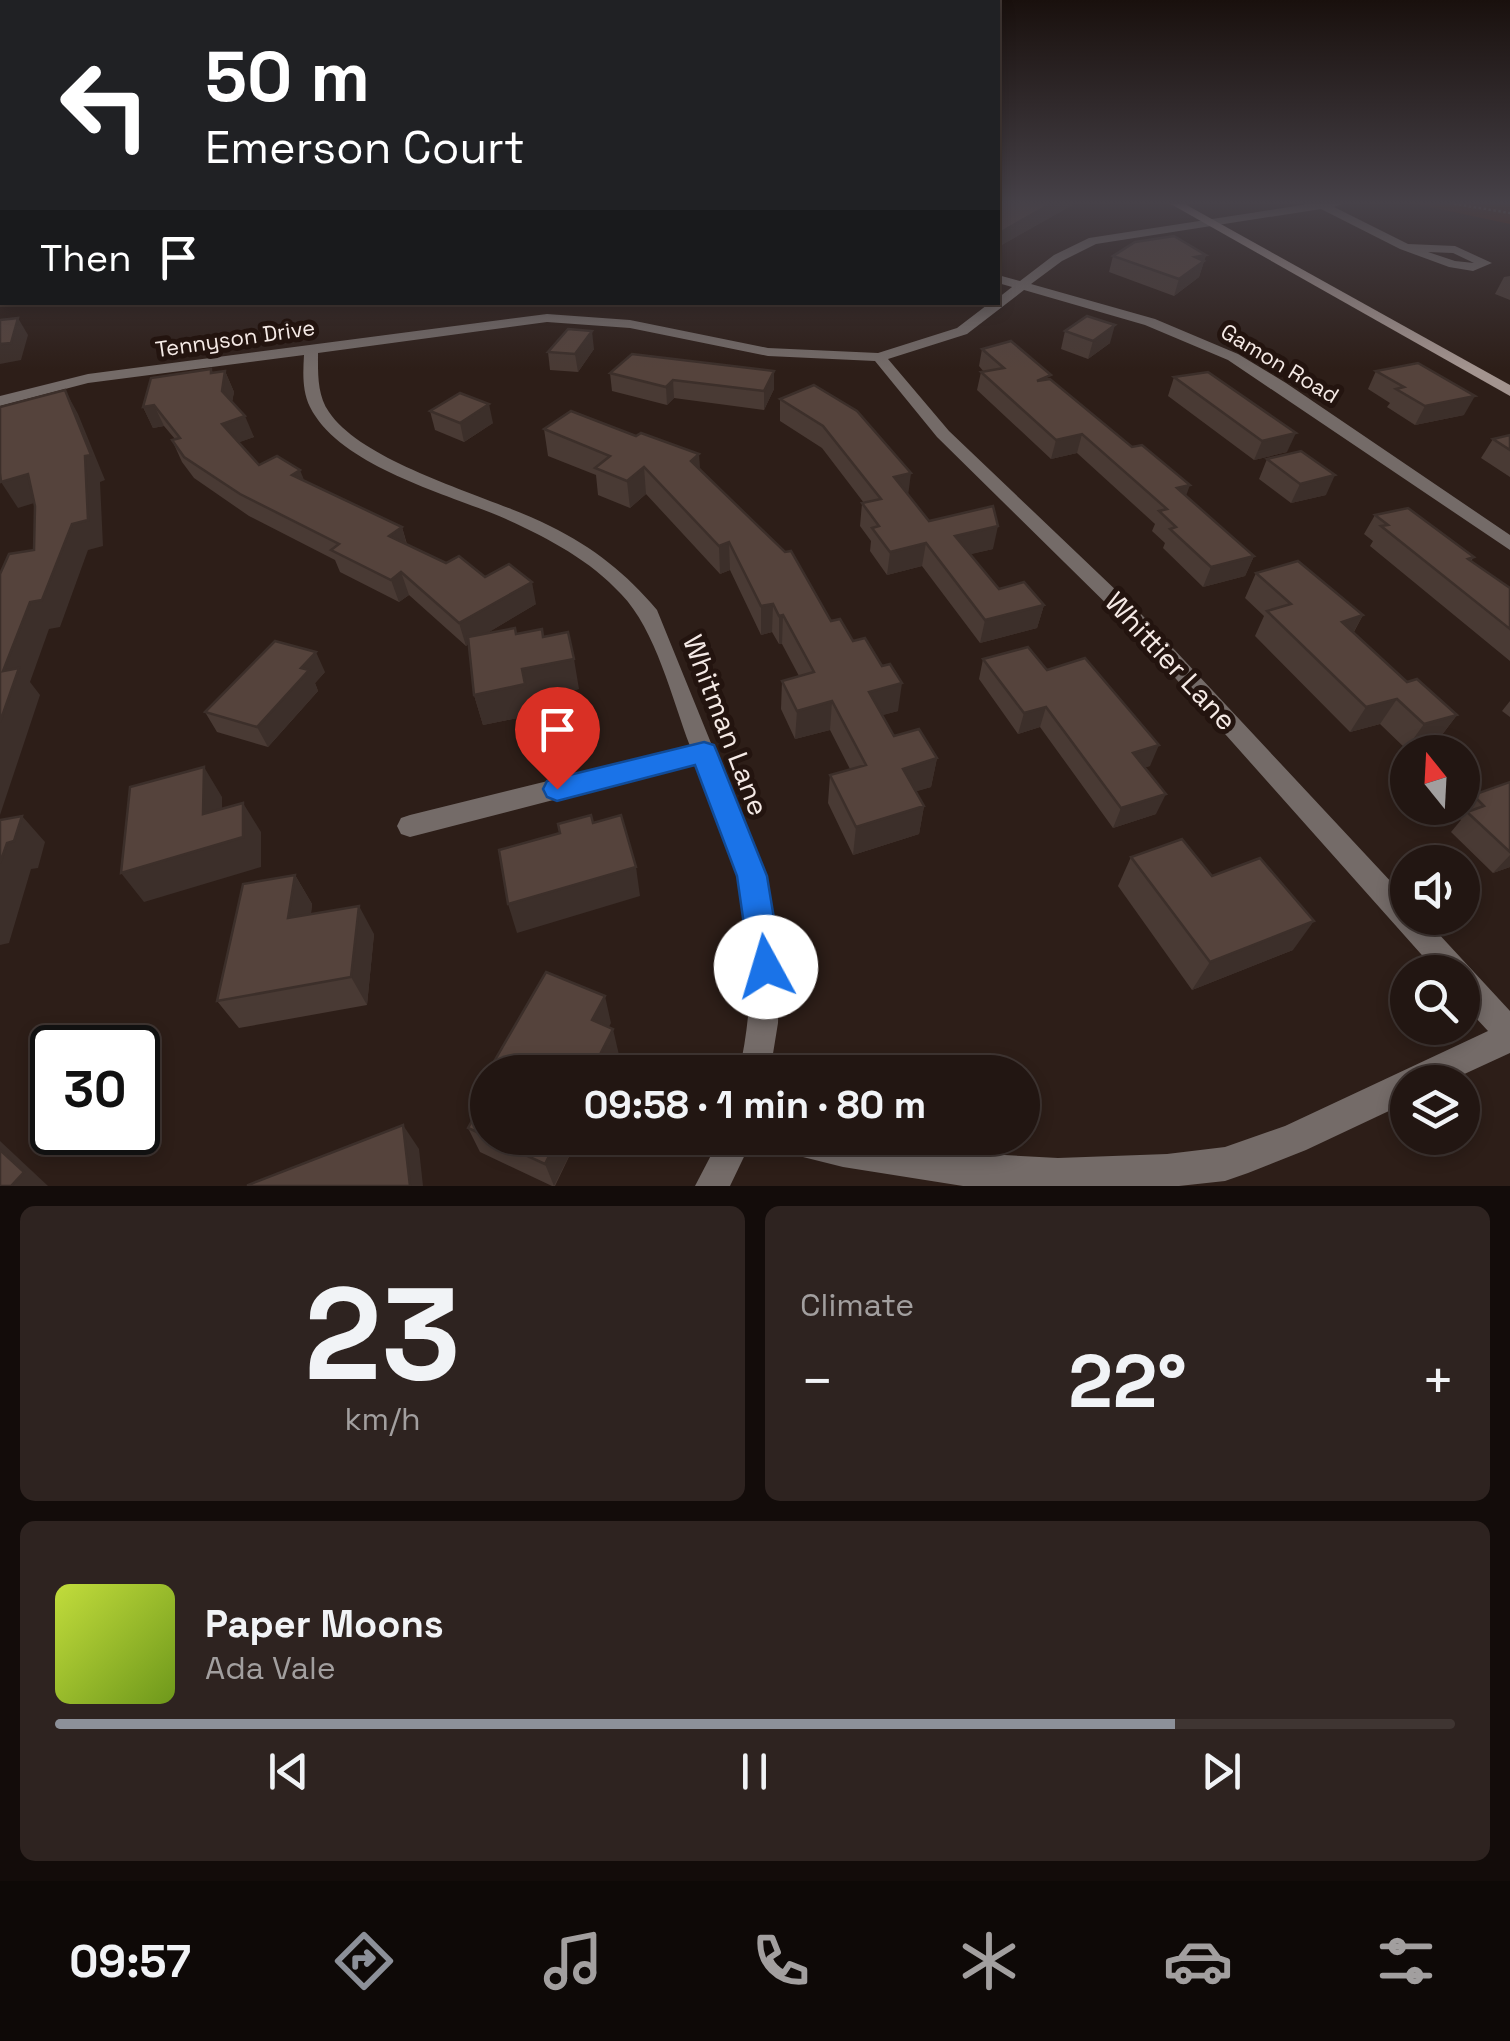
<!DOCTYPE html>
<meta charset="utf-8">
<style>
:root{--surface:#221612;--page:#2e2320;--text:#f1f3f6;--muted:#a29f9f;--line:#3f3532;--accent:#8c9099}
body{margin:0;font-family:"Space Grotesk",sans-serif;background:var(--page);color:var(--text);height:100vh;display:flex;flex-direction:column;font-size:38px;white-space:nowrap}
*{box-sizing:border-box;margin:0}
p{font-size:32px;color:var(--muted)}
.icon{flex:none;width:55px;height:55px;fill:none;stroke:currentColor;stroke-width:2;stroke-linecap:round;stroke-linejoin:round}
.map{position:relative;height:1186px;overflow:hidden}
.details{display:flex;flex-direction:column;gap:20px;padding:20px;background:#130c0a;flex:1}
.details>*{flex:none}
.guide{position:absolute;left:0px;top:0px;width:1000px;height:305px;box-shadow:0 5px 15px #0003,0 0 0 2px var(--line);background:#202124;color:#fff;overflow:hidden}
.needle{width:65px;rotate:342deg}
.controls{position:absolute;left:1390px;top:735px;display:grid;gap:20px}
.controls a{display:grid;place-items:center;width:90px;height:90px;border-radius:50%;background:var(--surface);box-shadow:0 5px 15px #0003,0 0 0 2px var(--line);font-size:50px}
.speed{position:absolute;left:30px;top:1025px;display:flex;gap:20px;font-size:50px;font-weight:700;text-align:center}
.speed>*{display:grid;place-content:center;width:130px;height:130px;border-radius:50%;background:var(--surface);box-shadow:0 5px 15px #0003,0 0 0 2px var(--line);line-height:1}
.speed .limit{border:5px solid #111;border-radius:15px;background:#fff;color:#111}
.pin{position:absolute;display:grid;place-items:center;width:85px;height:85px;color:#fff;margin:-102px -42px;border-radius:50% 50% 50% 0;rotate:-45deg;box-shadow:0 0 10px #0007}
.pin .icon{rotate:45deg}
.me{position:absolute;width:110px;margin:-55px;rotate:354deg;stroke-linejoin:round;filter:drop-shadow(0 0 8px #0008)}
.turn{display:flex;align-items:center;gap:35px;height:210px;padding:0 40px;font-size:45px}
.turn .icon{width:130px;height:130px;stroke-width:2.5}
.turn b{display:block;font-size:70px;line-height:85px}
.then{display:flex;align-items:center;height:95px;padding:0 40px;background:#0003;gap:20px;font-size:38px}
.big{font-size:75px;font-weight:700;line-height:1.1}
.details .tile{flex:1;display:flex;flex-direction:column;justify-content:center;gap:15px;min-width:0;padding:0 35px;border-radius:15px;background:var(--page)}
.details .dial{align-items:center;gap:0}
.dial b{font-size:130px;line-height:1}
.song{display:flex;align-items:center;gap:30px}
.cover{width:120px;height:120px;border-radius:15px;background:linear-gradient(135deg,hsl(70 70% 55%),hsl(80 70% 35%))}
.played{height:10px;border-radius:5px;background:linear-gradient(90deg,var(--accent) 80%,var(--line) 80%)}
.keys{display:flex;justify-content:space-around;direction:ltr}
.heat{display:flex;justify-content:space-between;align-items:center;font-size:55px;direction:ltr}
.details .tiles{flex:1;display:grid;gap:20px;grid-template-columns:1fr 1fr}
.tile:last-child{grid-column:span 2}
.trip{position:absolute;left:470px;top:1055px;width:570px;height:100px;border-radius:50px;background:var(--surface);box-shadow:0 5px 15px #0003,0 0 0 2px var(--line);font-weight:700;line-height:100px;text-align:center}
.tab-bar{display:flex;height:160px;justify-content:space-around;align-items:center;background:#0e0907;color:var(--muted)}
.tab-bar .icon{width:70px;height:70px}
.tab-bar .on{color:var(--accent)}
.tab-bar b{font-size:45px;color:var(--text)}
.map>svg:first-child{display:block}
.green{fill:#511f0b}
.lines{fill:none;stroke-linecap:round;stroke-linejoin:round}
.path{stroke:#736560;stroke-width:2.5;stroke-dasharray:2.5 2.5;stroke-linecap:butt}
.street{fill:#746b68;fill-rule:evenodd}
.secondary{fill:#a3948f;fill-rule:evenodd}
.wall{fill:#493a34}
.shaded-wall{fill:#3c2f2a}
.building{fill:#55433c;stroke:#3c2f2a;stroke-width:2.5}
.route{fill:#1a73e8;stroke:#114b97;stroke-width:2.5}
.labels{text-anchor:middle;dominant-baseline:central;stroke-width:10;stroke-linejoin:round;paint-order:stroke}
.far-street-label{font-size:22px;fill:#f5eae6;stroke:#23140f}
.street-label{font-size:28px;fill:#f5eae6;stroke:#23140f}
</style>
<div class="map">
<svg width="1510" height="1186" viewBox="0 0 1510 1186">
<rect width="100%" height="100%" fill="#2d1e18"/>
<path class="green" d="M1510,203V224L1416,204Z"/>
<g class="lines">
<path class="path" d="M1449,203L1510,213"/>
<g class="street">
<path d="M1315,203H1344L1334,207L1408,244L1455,246L1492,263L1473,271L1449,267L1400,249L1321,209L1096,244L1062,261L1031,284L1155,319L1238,354L1286,383L1510,535V550L1228,360L1145,325L1024,290L967,334L888,359L949,431L1142,615L1408,900V918H1424L1510,1011V1053L1447,1082H1408V1102L1306,1150L1248,1173L1225,1181L1179,1186H963L843,1167L775,1150L771,1138H861L951,1152L1058,1158L1167,1154L1225,1147L1285,1126L1488,1031L1462,1003V972H1437L1128,625L937,437L875,361L768,356L630,328L547,322L318,353C318,373 317,395 329,412C365,465 491,496 550,526C593,547 627,574 657,610L765,876L775,925L780,974L778,1023L770,1072H739C753,1009 755,943 739,880C730,840 710,801 696,763L410,837L401,834L397,826L401,818L410,815L690,746C672,699 656,630 621,594C590,560 548,538 506,519C449,494 340,467 310,407C302,391 303,372 304,355L88,383L0,406V396L88,374L547,314L630,320L768,348L878,353L957,328L991,302H998V298L1012,287L998,283V275L1020,281L1054,255L1089,238ZM1428,252L1453,253L1474,263L1455,261Z"/>
<path d="M720,1138H753L730,1186H695Z"/>
</g>
<path class="secondary" d="M1169,203H1183L1510,385V396Z"/>
</g>
<g class="wall">
<path d="M998,203H1076L998,247Z"/>
<path d="M1206,255L1199,277L1174,296L1109,272L1113,256Z"/>
<path d="M1510,276V300L1495,294L1504,277Z"/>
<path d="M1065,331L1110,343L1088,359L1061,349Z"/>
<path d="M594,349L578,372L550,370L548,352Z"/>
<path d="M982,349L1050,379L1186,496L1254,556L1245,576L1203,587L1163,548L1165,543L1152,531L1155,524L1077,453L1051,459L977,390L981,372H984L979,366Z"/>
<path d="M211,369L213,373L225,371L234,392L232,402L254,437L239,442L259,465L304,481L402,527L407,544L446,563L485,577L536,604L487,633L544,637L579,689L529,699L532,715L483,725L474,695L469,644L466,646L409,595L399,602L340,572L335,560L249,516L194,478L182,462L172,440L175,439L164,426L153,428L143,407Z"/>
<path d="M1376,371L1464,415L1415,425L1387,407L1390,403L1368,389Z"/>
<path d="M610,373L774,389L764,410L674,398L667,405L612,391Z"/>
<path d="M1174,377L1287,452L1254,460L1168,396Z"/>
<path d="M814,385L929,521L993,549L970,554L999,589L1044,605L1037,628L980,643L922,566L887,575L870,551L871,541L860,526L862,503H864L822,448L780,421V399Z"/>
<path d="M430,411L493,423L464,442L435,430Z"/>
<path d="M544,429L700,470L831,621L898,711L882,715L894,736L937,758L931,787L916,791L924,806L919,834L853,855L828,803L830,775L850,769L830,730L795,739L781,709L782,681L799,676L782,644H779L772,632L761,635L730,570L720,574L646,494L630,508L598,495L596,475L548,456Z"/>
<path d="M1510,435V477L1481,458L1493,439Z"/>
<path d="M1267,459L1326,495L1291,503L1259,479Z"/>
<path d="M1375,515L1474,557L1471,561L1510,588V661L1370,546L1373,541L1364,534Z"/>
<path d="M1256,573L1363,615L1354,632L1407,682L1457,715L1438,740L1406,749L1380,724L1350,732L1255,636L1264,616L1245,598Z"/>
<path d="M983,659L1047,670L1150,766L1145,767L1156,814L1113,828L1040,727L1018,734L979,679Z"/>
<path d="M325,672L315,683L318,691L268,747L217,732L205,712Z"/>
<path d="M1510,701V717L1502,711Z"/>
<path d="M1510,782V867L1493,873L1451,832L1461,820L1456,815L1473,795Z"/>
<path d="M1131,857L1212,876L1293,950L1192,990L1118,886Z"/>
<path d="M295,875L312,904L311,914L374,934L367,1005L239,1028L217,1001Z"/>
<path d="M468,1128L488,1138H578L555,1186H552L480,1152Z"/>
</g>
<g class="shaded-wall">
<path d="M1052,203H1076L998,247L1001,232Z"/>
<path d="M1206,255L1199,277L1174,296L1179,279L1195,257Z"/>
<path d="M18,318L28,335L21,360L0,364V344Z"/>
<path d="M1115,325L1110,343L1088,359L1093,341Z"/>
<path d="M592,331L594,349L578,372L575,354Z"/>
<path d="M225,371L234,392L230,412L222,391Z"/>
<path d="M774,371V389L764,410V391Z"/>
<path d="M673,380L674,398L667,405L666,387Z"/>
<path d="M65,390L78,414L105,480L100,482L103,546L88,550L60,627L49,629L30,682L40,695L0,815V722L3,671L85,456Z"/>
<path d="M1475,396L1464,415L1415,425L1425,406Z"/>
<path d="M489,404L493,423L464,442L460,423Z"/>
<path d="M154,405L164,426L153,428L143,407Z"/>
<path d="M245,416L254,437L232,445L222,424Z"/>
<path d="M1296,433L1287,452L1254,460L1262,441Z"/>
<path d="M1082,434L1077,453L1051,459L1056,440Z"/>
<path d="M699,454L701,481L691,461Z"/>
<path d="M644,467L646,494L630,508L627,481Z"/>
<path d="M300,470L309,492L292,475Z"/>
<path d="M911,473L908,496L894,477Z"/>
<path d="M28,474L44,500L18,508L1,482Z"/>
<path d="M1335,475L1326,495L1291,503L1300,484Z"/>
<path d="M1190,485L1183,504L1177,488Z"/>
<path d="M998,526L993,549L951,559L955,536Z"/>
<path d="M402,527L408,550L389,536Z"/>
<path d="M729,542L730,570L720,574L719,546Z"/>
<path d="M926,543L922,566L887,575L890,552Z"/>
<path d="M1254,556L1245,576L1203,587L1211,567Z"/>
<path d="M401,572L409,595L399,602L391,580Z"/>
<path d="M532,582L536,604L466,646L459,623Z"/>
<path d="M773,604L772,632L761,635V606Z"/>
<path d="M1044,605L1037,628L980,643L985,620Z"/>
<path d="M783,615L782,644H779V616Z"/>
<path d="M1363,615L1349,640L1342,622Z"/>
<path d="M316,652L325,672L315,683L318,691L268,747L257,727L301,668Z"/>
<path d="M574,659L579,689L529,699L532,715L483,725L474,695L522,669Z"/>
<path d="M902,683L898,711L865,720L869,692Z"/>
<path d="M1397,699L1380,724L1350,732L1366,707Z"/>
<path d="M832,701L830,730L795,739L797,711Z"/>
<path d="M1046,707L1040,727L1018,734L1024,713Z"/>
<path d="M1457,715L1438,740L1406,749L1424,724Z"/>
<path d="M1159,745L1150,766L1125,773L1133,753Z"/>
<path d="M937,758L931,787L898,797L903,769Z"/>
<path d="M204,767L222,797V844L243,803L261,832V867L144,902L121,873L203,814Z"/>
<path d="M1166,794L1156,814L1113,828L1121,808Z"/>
<path d="M924,806L919,834L853,855L856,827Z"/>
<path d="M22,816L45,842L38,868L31,869L9,943L0,945V863L7,843Z"/>
<path d="M1510,855V867L1493,873Z"/>
<path d="M636,867L640,896L517,933L508,904Z"/>
<path d="M295,875L312,904L306,946L288,918Z"/>
<path d="M359,906L374,934L367,1005L351,977Z"/>
<path d="M1314,921L1293,950L1192,990L1210,962Z"/>
<path d="M605,996L611,1023L599,1046L592,1020Z"/>
<path d="M613,1029L619,1055L610,1072H591Z"/>
<path d="M403,1125L419,1149L423,1186H410Z"/>
<path d="M558,1138H578L554,1186L545,1164Z"/>
<path d="M0,1141L48,1186H11L0,1150Z"/>
</g>
<g class="building">
<path d="M998,203H1052L1001,232L998,230Z"/>
<path d="M1174,236L1206,255L1195,257L1204,261L1179,279L1113,256L1135,242Z"/>
<path d="M1087,316L1115,325L1093,341L1065,331Z"/>
<path d="M18,318L11,343L0,344V320Z"/>
<path d="M568,329L592,331L575,354L548,352Z"/>
<path d="M1011,341L1051,375L1037,381L1050,379L1132,447L1142,445L1190,485L1177,488L1254,556L1211,567L1170,529L1176,527L1159,511L1167,509L1082,434L1056,440L981,372L1004,368L982,349Z"/>
<path d="M632,354L774,371L764,391L673,380L666,387L610,373Z"/>
<path d="M1418,363L1475,396L1425,406L1396,389L1404,387L1376,371Z"/>
<path d="M211,369V373L225,371L222,391L245,416L222,424L259,465L277,456L300,470L292,475L402,527L389,536L446,563L459,556L485,577L509,564L532,582L459,623L401,572L391,580L331,550L339,544L240,494L184,457L172,440L180,438L154,405L143,407L151,378Z"/>
<path d="M1208,372L1296,433L1262,441L1174,377Z"/>
<path d="M814,385L857,411L911,473L894,477L929,521L993,506L998,526L955,536L999,589L1024,582L1044,605L985,620L926,543L890,552L872,528L879,526L862,503L881,499L823,426L780,399Z"/>
<path d="M65,390L91,455L85,456L88,520L72,524L42,600L30,602L3,671L19,668L0,722V574L9,554L34,550L35,506L28,474L1,482L0,473V407Z"/>
<path d="M460,393L489,404L460,423L430,411Z"/>
<path d="M571,411L636,436L641,433L699,454L691,461L785,552L791,551L831,621L840,619L853,641L865,638L882,666L890,664L902,683L869,692L894,736L919,729L937,758L903,769L924,806L856,827L830,775L866,765L832,701L797,711L782,681L814,672L783,615L779,616L773,604L761,606L729,542L719,546L644,467L627,481L595,468L610,456L544,429Z"/>
<path d="M1510,435V450L1493,439Z"/>
<path d="M1301,451L1335,475L1300,484L1267,459Z"/>
<path d="M1408,508L1474,557L1468,559L1510,588V629L1381,526L1388,525L1375,515Z"/>
<path d="M1298,561L1363,615L1342,622L1407,682L1417,679L1457,715L1424,724L1397,699L1366,707L1267,611L1291,604L1256,573Z"/>
<path d="M515,628L516,634L542,629L543,637L568,632L574,659L522,669L525,684L474,695L468,637Z"/>
<path d="M275,641L316,652L301,668L309,670L257,727L205,712Z"/>
<path d="M1028,647L1047,670L1085,658L1159,745L1133,753L1166,794L1121,808L1046,707L1024,713L983,659Z"/>
<path d="M204,767L203,814L243,803V837L121,873L130,787Z"/>
<path d="M1510,782V852L1467,812L1484,806L1473,795Z"/>
<path d="M591,815L593,823L621,815L636,867L508,904L499,850L560,833L558,824Z"/>
<path d="M22,816L14,841L7,843L0,863V820Z"/>
<path d="M1182,839L1212,876L1260,858L1314,921L1210,962L1131,857Z"/>
<path d="M295,875L288,918L359,906L351,977L217,1001L243,884Z"/>
<path d="M546,972L605,996L592,1020L613,1029L591,1072H488Z"/>
<path d="M488,1093V1137L468,1128Z"/>
<path d="M403,1125L410,1186H248V1185Z"/>
<path d="M488,1138H558L545,1164Z"/>
<path d="M0,1150L24,1172L11,1186H0Z"/>
</g>
<linearGradient id="sky" x2="0" y2="1"><stop stop-color="#19100d"/><stop offset="0.55" stop-color="#464148"/><stop offset="1" stop-color="#464148" stop-opacity="0"/></linearGradient>
<rect width="1510" height="369" fill="url(#sky)"/>
<path class="route" d="M704,742L714,745L717,752L767,876L782,967L778,978L766,982L754,978L750,967L737,876L695,765L557,801L547,797L543,789L547,781L557,778Z"/>
<g class="labels">
<g class="far-street-label">
<text transform="translate(235 338) rotate(-8)">Tennyson Drive</text>
<text transform="translate(1280 363) rotate(31)">Gamon Road</text>
</g>
<g class="street-label">
<text transform="translate(1171 661) rotate(47)">Whittier Lane</text>
<text transform="translate(726 725) rotate(69)">Whitman Lane</text>
</g>
</g>
</svg>
<div class="controls">
<a><svg class="needle" viewBox="-14 -14 28 28"><path d="M0-13l5 13h-10z" fill="#e53935"/><path d="M0 13l5-13h-10z" fill="#a29f9f"/></svg></a>
<a><svg class="icon" aria-label="sound" viewBox="0 0 24 24"><path d="M4 9h4l5-4v14l-5-4H4zM17 9q2 3 0 6"/></svg></a>
<a><svg class="icon" aria-label="search" viewBox="0 0 24 24"><circle cx="10" cy="10" r="6"/><path d="M15 15l6 6"/></svg></a>
<a><svg class="icon" aria-label="layers" viewBox="0 0 24 24"><path d="M12 4l9 5-9 5-9-5zM3 14l9 5 9-5"/></svg></a>
</div>
<div class="speed"><div class="limit">30</div></div>
<div class="pin" style="left:557px;top:789px;background:#d93025"><svg class="icon" aria-label="arrive" viewBox="0 0 24 24"><path d="M6 21V4h12l-3 4 3 4H6"/></svg></div>
<svg class="me" style="left:766px;top:967px" viewBox="-20 -20 40 40"><circle r="19" fill="#fff"/><path d="M0-13L10 11 0 6-10 11z" fill="#1a73e8"/></svg>
<div class="trip">09:58 · 1 min · 80 m</div>
<div class="guide">
<div class="turn"><svg class="icon" aria-label="left" viewBox="0 0 24 24"><path d="M17 20v-9H6M10 6l-5 5 5 5"/></svg><div><b>50 m</b>Emerson Court</div></div>
<div class="then">Then<svg class="icon" aria-label="arrive" viewBox="0 0 24 24"><path d="M6 21V4h12l-3 4 3 4H6"/></svg></div>
</div>
</div>
<section class="details">
<div class="tiles">
<div class="tile dial"><b>23</b><p>km/h</p></div>
<div class="tile"><p>Climate</p>
<div class="heat"><a>−</a><b class="big">22°</b><a>+</a></div>
</div>
<div class="tile">
<div class="song"><i class="cover"></i><div><b>Paper Moons</b><p>Ada Vale</p></div></div>
<div class="played"></div>
<div class="keys"><svg class="icon" aria-label="previous" viewBox="0 0 24 24"><path d="M18 5L8 12l10 7zM5 5v14"/></svg><svg class="icon" aria-label="pause" viewBox="0 0 24 24"><path d="M8 5v14M16 5v14"/></svg><svg class="icon" aria-label="next" viewBox="0 0 24 24"><path d="M6 5l10 7-10 7zM19 5v14"/></svg></div>
</div>
</div>
</section>
<nav class="tab-bar">
<b>09:57</b>
<svg class="icon on" aria-label="directions" viewBox="0 0 24 24"><path d="M12 3l9 9-9 9-9-9zM9 14v-3h6M13 9l2 2-2 2"/></svg>
<svg class="icon" aria-label="music" viewBox="0 0 24 24"><path d="M9 18V5l10-2v13"/><circle cx="6" cy="18" r="3"/><circle cx="16" cy="16" r="3"/></svg>
<svg class="icon" aria-label="phone" viewBox="0 0 24 24"><path d="M5 4h4l2 5-3 2q2 4 5 5l2-3 5 2v4C11 20 4 13 5 4z"/></svg>
<svg class="icon" aria-label="climate" viewBox="0 0 24 24"><path d="M12 3v18M4 7l16 10M4 17L20 7"/></svg>
<svg class="icon" aria-label="car" viewBox="0 0 24 24"><path d="M5 17H2v-5l4-1 3-4h7l3 4 3 1v5h-3M9 17h6M6 11h13"/><circle cx="7" cy="17" r="2"/><circle cx="17" cy="17" r="2"/></svg>
<svg class="icon" aria-label="filters" viewBox="0 0 24 24"><path d="M4 7h16M4 17h16"/><circle cx="9" cy="7" r="2"/><circle cx="15" cy="17" r="2"/></svg>
</nav>
